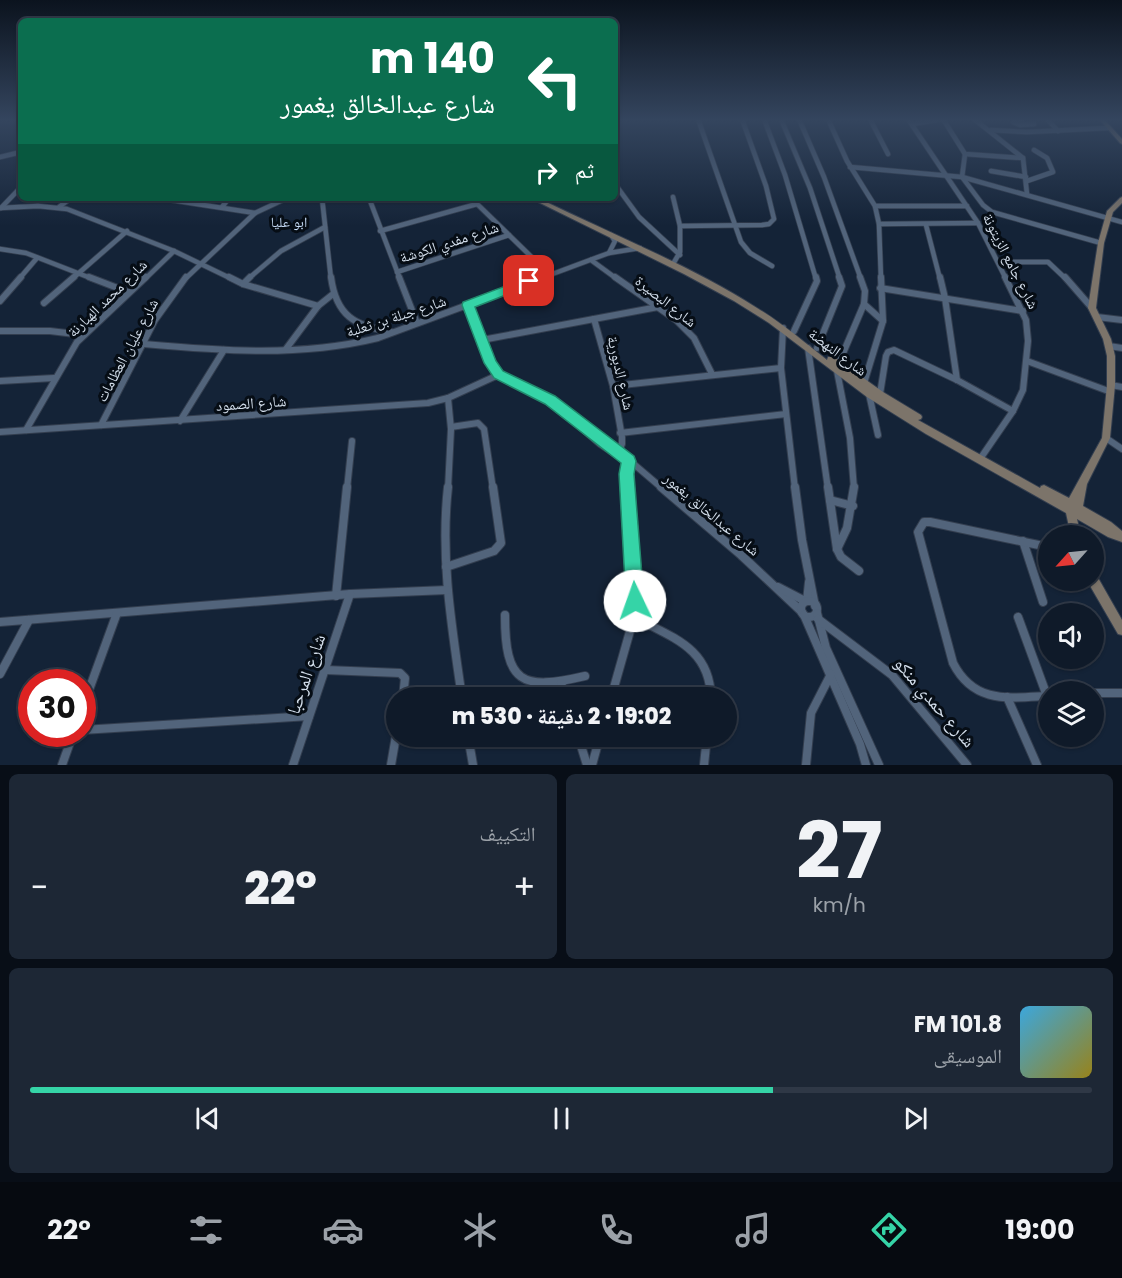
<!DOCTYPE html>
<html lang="ar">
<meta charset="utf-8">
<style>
:root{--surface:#0f1a29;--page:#1d2735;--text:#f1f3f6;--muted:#9ba1a8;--line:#2f3846;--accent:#35d4a7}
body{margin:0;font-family:Poppins,"Noto Naskh Arabic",sans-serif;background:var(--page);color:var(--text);direction:rtl;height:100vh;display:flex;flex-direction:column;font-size:22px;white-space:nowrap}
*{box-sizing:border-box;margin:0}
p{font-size:20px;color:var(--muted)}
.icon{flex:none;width:33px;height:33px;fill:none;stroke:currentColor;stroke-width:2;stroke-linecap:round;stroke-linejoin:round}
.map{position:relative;height:765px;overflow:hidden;direction:ltr}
.panel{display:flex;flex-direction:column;gap:9px;padding:9px;background:#080e17;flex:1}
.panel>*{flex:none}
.guide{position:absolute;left:18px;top:18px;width:600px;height:183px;border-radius:9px;box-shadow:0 2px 4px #0004,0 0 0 2px var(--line);direction:rtl;background:#0b6e4f;color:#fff;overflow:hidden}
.needle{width:39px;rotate:243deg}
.controls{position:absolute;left:1038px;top:525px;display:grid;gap:12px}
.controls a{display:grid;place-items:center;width:66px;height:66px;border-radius:50%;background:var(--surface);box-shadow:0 2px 4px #0004,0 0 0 2px var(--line);font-size:30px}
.speed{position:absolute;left:18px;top:669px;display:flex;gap:12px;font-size:30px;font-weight:700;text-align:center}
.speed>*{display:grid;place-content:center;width:78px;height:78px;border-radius:50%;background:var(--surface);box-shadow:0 2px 4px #0004,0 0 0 2px var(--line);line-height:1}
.speed .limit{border:9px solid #d22;background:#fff;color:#111}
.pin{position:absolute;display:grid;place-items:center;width:51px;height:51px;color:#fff;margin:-26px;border-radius:12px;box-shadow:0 3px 9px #0006}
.me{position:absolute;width:66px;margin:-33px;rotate:357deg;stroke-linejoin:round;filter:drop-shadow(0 0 4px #0008)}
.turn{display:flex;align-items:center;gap:21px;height:126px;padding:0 24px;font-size:27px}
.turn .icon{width:78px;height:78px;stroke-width:2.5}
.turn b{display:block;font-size:42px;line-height:51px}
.then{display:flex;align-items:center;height:57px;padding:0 24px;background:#0003;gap:12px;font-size:22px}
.big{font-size:45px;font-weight:800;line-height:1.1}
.panel .tile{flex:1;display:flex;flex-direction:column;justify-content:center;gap:9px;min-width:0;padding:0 21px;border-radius:9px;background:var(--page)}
.panel .dial{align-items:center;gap:0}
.dial b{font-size:78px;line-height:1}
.song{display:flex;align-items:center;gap:18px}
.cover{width:72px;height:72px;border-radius:9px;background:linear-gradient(135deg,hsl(200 70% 55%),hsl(50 70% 35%))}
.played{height:6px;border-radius:3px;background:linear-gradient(90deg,var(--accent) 70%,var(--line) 70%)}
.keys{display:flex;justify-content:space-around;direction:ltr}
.heat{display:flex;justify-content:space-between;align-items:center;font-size:33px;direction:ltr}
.panel .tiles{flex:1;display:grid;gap:9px;grid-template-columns:1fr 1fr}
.tile:last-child{grid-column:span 2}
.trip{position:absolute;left:386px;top:687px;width:351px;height:60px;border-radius:30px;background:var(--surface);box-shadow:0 2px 4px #0004,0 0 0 2px var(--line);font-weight:800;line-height:60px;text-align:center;direction:rtl}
.tab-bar{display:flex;height:96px;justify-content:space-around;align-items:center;background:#060a10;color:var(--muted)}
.tab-bar .icon{width:42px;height:42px}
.tab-bar .on{color:var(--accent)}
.tab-bar b{font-size:27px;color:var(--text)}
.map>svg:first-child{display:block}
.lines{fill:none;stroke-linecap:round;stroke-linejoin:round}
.street-far2-casing{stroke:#333e4f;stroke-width:6}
.street-far1-casing{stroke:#333e4f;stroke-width:8}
.street-casing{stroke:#333e4f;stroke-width:10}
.secondary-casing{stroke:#333e4f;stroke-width:2}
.street-far2{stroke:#52647b;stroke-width:4.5}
.street-far1{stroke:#52647b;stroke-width:6}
.street{stroke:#52647b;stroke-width:8}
.secondary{fill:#7c746a;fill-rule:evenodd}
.route{fill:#35d4a7;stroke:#228a6d;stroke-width:1.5}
.labels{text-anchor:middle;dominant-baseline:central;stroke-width:6;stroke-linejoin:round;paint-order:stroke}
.far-neighbourhood-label{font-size:14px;fill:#cadffa;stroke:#060d15}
.street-label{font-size:15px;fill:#d2ddea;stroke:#060d15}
.near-street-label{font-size:18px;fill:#d2ddea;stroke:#060d15}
</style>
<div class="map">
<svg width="1122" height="765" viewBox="0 0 1122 765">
<rect width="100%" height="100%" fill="#142337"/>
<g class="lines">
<g class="street-far2-casing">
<g id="street-far2">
<path d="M698,119L741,242L750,253L772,266"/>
<path d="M764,119L785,175L816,279"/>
<path d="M781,119L810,188L840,279"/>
<path d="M799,119L824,177L861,279"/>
<path d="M828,119L847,161L875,206L879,224L881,279"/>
<path d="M870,119L888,154"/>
<path d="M908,119L978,223L1006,279"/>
<path d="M945,119H943L965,154L1023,158"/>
<path d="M974,119L1023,158L1027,194"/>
<path d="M1022,119L1013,122L1020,125L1034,124"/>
<path d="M1047,119L1058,131"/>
<path d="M912,124L943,119"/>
<path d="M991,130L1027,132L1108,128"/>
<path d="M965,154L962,177L983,205L992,212L1101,243"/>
<path d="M0,157L21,152"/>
<path d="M850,167L962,177L1122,222"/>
<path d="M991,171L1026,177"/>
<path d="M1027,181L1053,172L1047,158L1034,150"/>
<path d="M615,184L639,217L680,255"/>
<path d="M673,197L680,226"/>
<path d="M158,198L255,213"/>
<path d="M322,198L331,279"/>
<path d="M369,198L400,279"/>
<path d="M471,198L549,274"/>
<path d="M875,206H967"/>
<path d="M59,207L71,198"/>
<path d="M222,207L229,198"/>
<path d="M0,208L38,206L67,209L174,251L232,279"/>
<path d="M1,208L21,187"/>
<path d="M879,224L978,223"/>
<path d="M926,225L940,279"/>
<path d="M380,231L477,204"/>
<path d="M0,249L26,253L93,279"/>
<path d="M609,253L615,241L611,235"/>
<path d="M591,260L617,279"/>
<path d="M999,262H1048L1066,279"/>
<path d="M673,264L680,252V226L762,225L769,224L774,219L766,186L742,119"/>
<path d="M397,272L509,235"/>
<path d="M19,279L37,258"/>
<path d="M72,279L127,231"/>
<path d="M145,279L174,251"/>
<path d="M185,279L255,213L287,198"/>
<path d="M248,279L281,251L325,227"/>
<path d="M539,279L609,253L640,248"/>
</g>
</g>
<g class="street-far1-casing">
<g id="street-far1">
<path d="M89,277L128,292"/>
<path d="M229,277L243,284L318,306"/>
<path d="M331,277C336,316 355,326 391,332"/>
<path d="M399,277L417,323"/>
<path d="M615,277L676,320L694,338L712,374"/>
<path d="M940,277L945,298L957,380"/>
<path d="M1065,277L1092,308"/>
<path d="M243,284L250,277"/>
<path d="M880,288L1023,311"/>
<path d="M0,301L21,277"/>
<path d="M44,303L74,277"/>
<path d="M864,304L883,321"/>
<path d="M468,305L498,375L550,400L600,444L627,462"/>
<path d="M1097,317L1122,320"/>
<path d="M594,319L613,386L622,437V444L617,455"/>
<path d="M783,328L781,368L795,489"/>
<path d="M0,331H50L83,335"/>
<path d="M794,331L817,281L816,277"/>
<path d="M482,340L658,307"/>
<path d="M144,344C223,351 300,357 378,338L543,277"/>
<path d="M1109,346L1122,348"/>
<path d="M808,348L828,489"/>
<path d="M817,348L842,286L839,277"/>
<path d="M286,349L318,306L333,294"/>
<path d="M1027,361L1111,392"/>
<path d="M838,365L864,304L865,291L860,277"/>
<path d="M837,371L850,438L854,489"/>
<path d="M0,381L54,378"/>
<path d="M864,383L883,321L881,277"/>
<path d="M1111,385L1122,387"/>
<path d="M613,386L781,368"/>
<path d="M869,394L878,435"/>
<path d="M880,394L886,356L888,352L894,350L957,380L1013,411"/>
<path d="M180,421L224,350"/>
<path d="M101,425L155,320L186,277"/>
<path d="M451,427L478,423L484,429L493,489"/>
<path d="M26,430L77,342L146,277"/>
<path d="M0,432L428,403L448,398L498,375"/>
<path d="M620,433L786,414"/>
<path d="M591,434L622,454L663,489"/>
<path d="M1106,438L1122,449"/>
<path d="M980,459L1013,411L1023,390L1028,341L1026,320L1005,277"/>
<path d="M347,489L352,441"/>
<path d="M448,489L451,429L448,398"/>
<path d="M627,489L626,474L629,461"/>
</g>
</g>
<g class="street-casing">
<g id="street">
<path d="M448,487C440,558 452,628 462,698"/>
<path d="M661,487L741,555L802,612"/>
<path d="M795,487L802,540L815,606"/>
<path d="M828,487L837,549L841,557L859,571"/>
<path d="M830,500L853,506"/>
<path d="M1023,541L1043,602"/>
<path d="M1048,547L930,522H924L918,532L953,663C974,704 1008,698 1048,696"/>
<path d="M837,549L847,528L854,487"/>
<path d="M446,567L494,551L501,543L493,487"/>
<path d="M778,587L805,601"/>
<path d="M336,596L347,487"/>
<path d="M807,601L809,582"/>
<circle cx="809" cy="609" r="8"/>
<path d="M817,613L826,648L879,765"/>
<path d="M505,615C505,683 521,691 585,676"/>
<path d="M804,615L860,744L866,765"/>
<path d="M634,617C673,638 710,648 711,698"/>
<path d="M1018,617L1047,696"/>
<path d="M818,619L892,675L967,765"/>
<path d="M0,622L350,594L447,590"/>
<path d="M326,670L400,673L405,678L403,698"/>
<path d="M0,674L29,620"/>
<path d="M561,683L566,698"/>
<path d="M1094,693H1122"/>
<path d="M1007,697L1037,765"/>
<path d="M611,698L634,617L635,601L627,487"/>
<path d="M82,709L117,613"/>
<path d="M82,730L309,716"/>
<path d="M468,736L473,765"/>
<path d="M578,736L587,765"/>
<path d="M62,765L73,734"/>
<path d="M293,765L350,594"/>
<path d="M391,765L396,736"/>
<path d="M592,765L600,736"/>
<path d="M704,765L707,736"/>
<path d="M806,765L811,713L831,674"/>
</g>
</g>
<g class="secondary-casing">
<g id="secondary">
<path d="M1099,119H1104L1122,139V144L1120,143Z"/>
<path d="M1122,197V203L1113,212L1104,243L1096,308L1111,339L1115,356V385L1110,438L1087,484L1083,506L1111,522L1122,531V542L1108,537L1077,519L1081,536H1071L1066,513L926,434L867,397L769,323L734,301L684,274L530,198H538C611,234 688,264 757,308C782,323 804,342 827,360L828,357H834L883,392L921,415L922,417L921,419L918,420L1040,488L1041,486L1044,485L1069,498L1102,438L1107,385V356L1103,339L1088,308L1098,243L1107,211L1120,198Z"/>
<path d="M1094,575L1097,576L1122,620V635L1118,634L1089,584L1088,580H1094Z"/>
</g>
</g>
<use href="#street-far2" class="street-far2"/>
<use href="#street-far1" class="street-far1"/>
<use href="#street" class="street"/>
<use href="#secondary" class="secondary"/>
</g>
<linearGradient id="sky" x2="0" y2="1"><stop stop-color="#0b131e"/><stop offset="0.53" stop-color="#34455e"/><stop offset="1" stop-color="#34455e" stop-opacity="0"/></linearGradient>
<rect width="1122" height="226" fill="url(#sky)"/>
<path class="route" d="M529,277L534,278V284L475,307L496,361L503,371L555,396L634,456L636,461L634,474L644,601L641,607L635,610L629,607L626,601L619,474L621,463L545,404L494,378L484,363L462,305L463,302Z"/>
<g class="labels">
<g class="far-neighbourhood-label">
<text x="289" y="222">ابو عليا</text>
</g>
<g class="street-label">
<text transform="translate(449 242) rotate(-18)">شارع مفدي الكوشة</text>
<text transform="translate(1011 261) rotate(63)">شارع جامع الزيتونة</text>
<text transform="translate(107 298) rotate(-44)">شارع محمد الهبارنة</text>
<text transform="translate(666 301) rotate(38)">شارع البصيرة</text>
<text transform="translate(396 316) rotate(-18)">شارع جبلة بن ثعلبة</text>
<text transform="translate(127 350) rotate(-62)">شارع عليان العظامات</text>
<text transform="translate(838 352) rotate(37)">شارع النهضة</text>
<text transform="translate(621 373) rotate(77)">شارع الدبورية</text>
<text transform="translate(251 403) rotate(-4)">شارع الصمود</text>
<text transform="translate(712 514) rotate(40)">شارع عبدالخالق يغمور</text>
</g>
<g class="near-street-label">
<text transform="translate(306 674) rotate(-71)">شارع المرحبا</text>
<text transform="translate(935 702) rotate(49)">شارع حمدي منكو</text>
</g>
</g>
</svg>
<div class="controls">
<a><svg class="needle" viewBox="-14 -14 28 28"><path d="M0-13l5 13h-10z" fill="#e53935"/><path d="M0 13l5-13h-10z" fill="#9ba1a8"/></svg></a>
<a><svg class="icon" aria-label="sound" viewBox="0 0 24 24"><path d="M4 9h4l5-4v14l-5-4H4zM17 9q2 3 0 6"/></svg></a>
<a><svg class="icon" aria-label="layers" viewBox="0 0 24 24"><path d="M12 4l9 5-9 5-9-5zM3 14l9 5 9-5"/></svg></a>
</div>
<div class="speed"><div class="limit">30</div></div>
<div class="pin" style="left:529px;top:281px;background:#d93025"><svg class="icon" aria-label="arrive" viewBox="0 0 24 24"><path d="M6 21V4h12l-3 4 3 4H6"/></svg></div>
<svg class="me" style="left:635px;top:601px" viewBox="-20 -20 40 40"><circle r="19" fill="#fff"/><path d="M0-13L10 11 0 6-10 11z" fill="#35d4a7"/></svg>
<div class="trip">19:02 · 2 دقيقة · 530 m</div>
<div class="guide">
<div class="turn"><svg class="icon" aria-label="left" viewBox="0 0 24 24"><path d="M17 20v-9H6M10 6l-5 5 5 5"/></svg><div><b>140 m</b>شارع عبدالخالق يغمور</div></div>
<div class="then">ثم<svg class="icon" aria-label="right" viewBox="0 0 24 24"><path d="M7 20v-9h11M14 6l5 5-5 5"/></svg></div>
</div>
</div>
<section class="panel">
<div class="tiles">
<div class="tile dial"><b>27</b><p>km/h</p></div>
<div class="tile"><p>التكييف</p>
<div class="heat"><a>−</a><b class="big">22°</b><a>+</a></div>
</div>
<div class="tile">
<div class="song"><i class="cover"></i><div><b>101.8 FM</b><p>الموسيقى</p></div></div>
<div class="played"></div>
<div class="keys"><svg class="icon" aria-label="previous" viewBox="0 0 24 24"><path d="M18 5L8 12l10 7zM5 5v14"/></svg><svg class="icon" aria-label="pause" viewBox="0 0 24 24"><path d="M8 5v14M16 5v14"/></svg><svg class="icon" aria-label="next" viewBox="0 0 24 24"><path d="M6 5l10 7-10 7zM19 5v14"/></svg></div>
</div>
</div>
</section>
<nav class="tab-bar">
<b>19:00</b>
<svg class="icon on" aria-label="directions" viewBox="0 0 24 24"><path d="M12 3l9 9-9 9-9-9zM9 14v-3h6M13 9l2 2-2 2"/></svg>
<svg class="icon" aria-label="music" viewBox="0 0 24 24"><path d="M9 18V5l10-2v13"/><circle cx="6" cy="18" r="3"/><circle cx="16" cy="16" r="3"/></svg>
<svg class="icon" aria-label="phone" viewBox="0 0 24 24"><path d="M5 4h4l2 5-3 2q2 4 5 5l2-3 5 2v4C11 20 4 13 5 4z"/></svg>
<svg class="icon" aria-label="climate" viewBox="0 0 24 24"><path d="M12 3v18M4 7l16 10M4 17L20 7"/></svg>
<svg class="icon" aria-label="car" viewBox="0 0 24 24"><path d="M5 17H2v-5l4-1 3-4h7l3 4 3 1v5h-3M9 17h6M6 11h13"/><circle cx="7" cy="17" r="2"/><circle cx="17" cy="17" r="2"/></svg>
<svg class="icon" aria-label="filters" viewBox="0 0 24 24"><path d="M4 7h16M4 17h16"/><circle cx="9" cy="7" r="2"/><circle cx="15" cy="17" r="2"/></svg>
<b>22°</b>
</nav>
